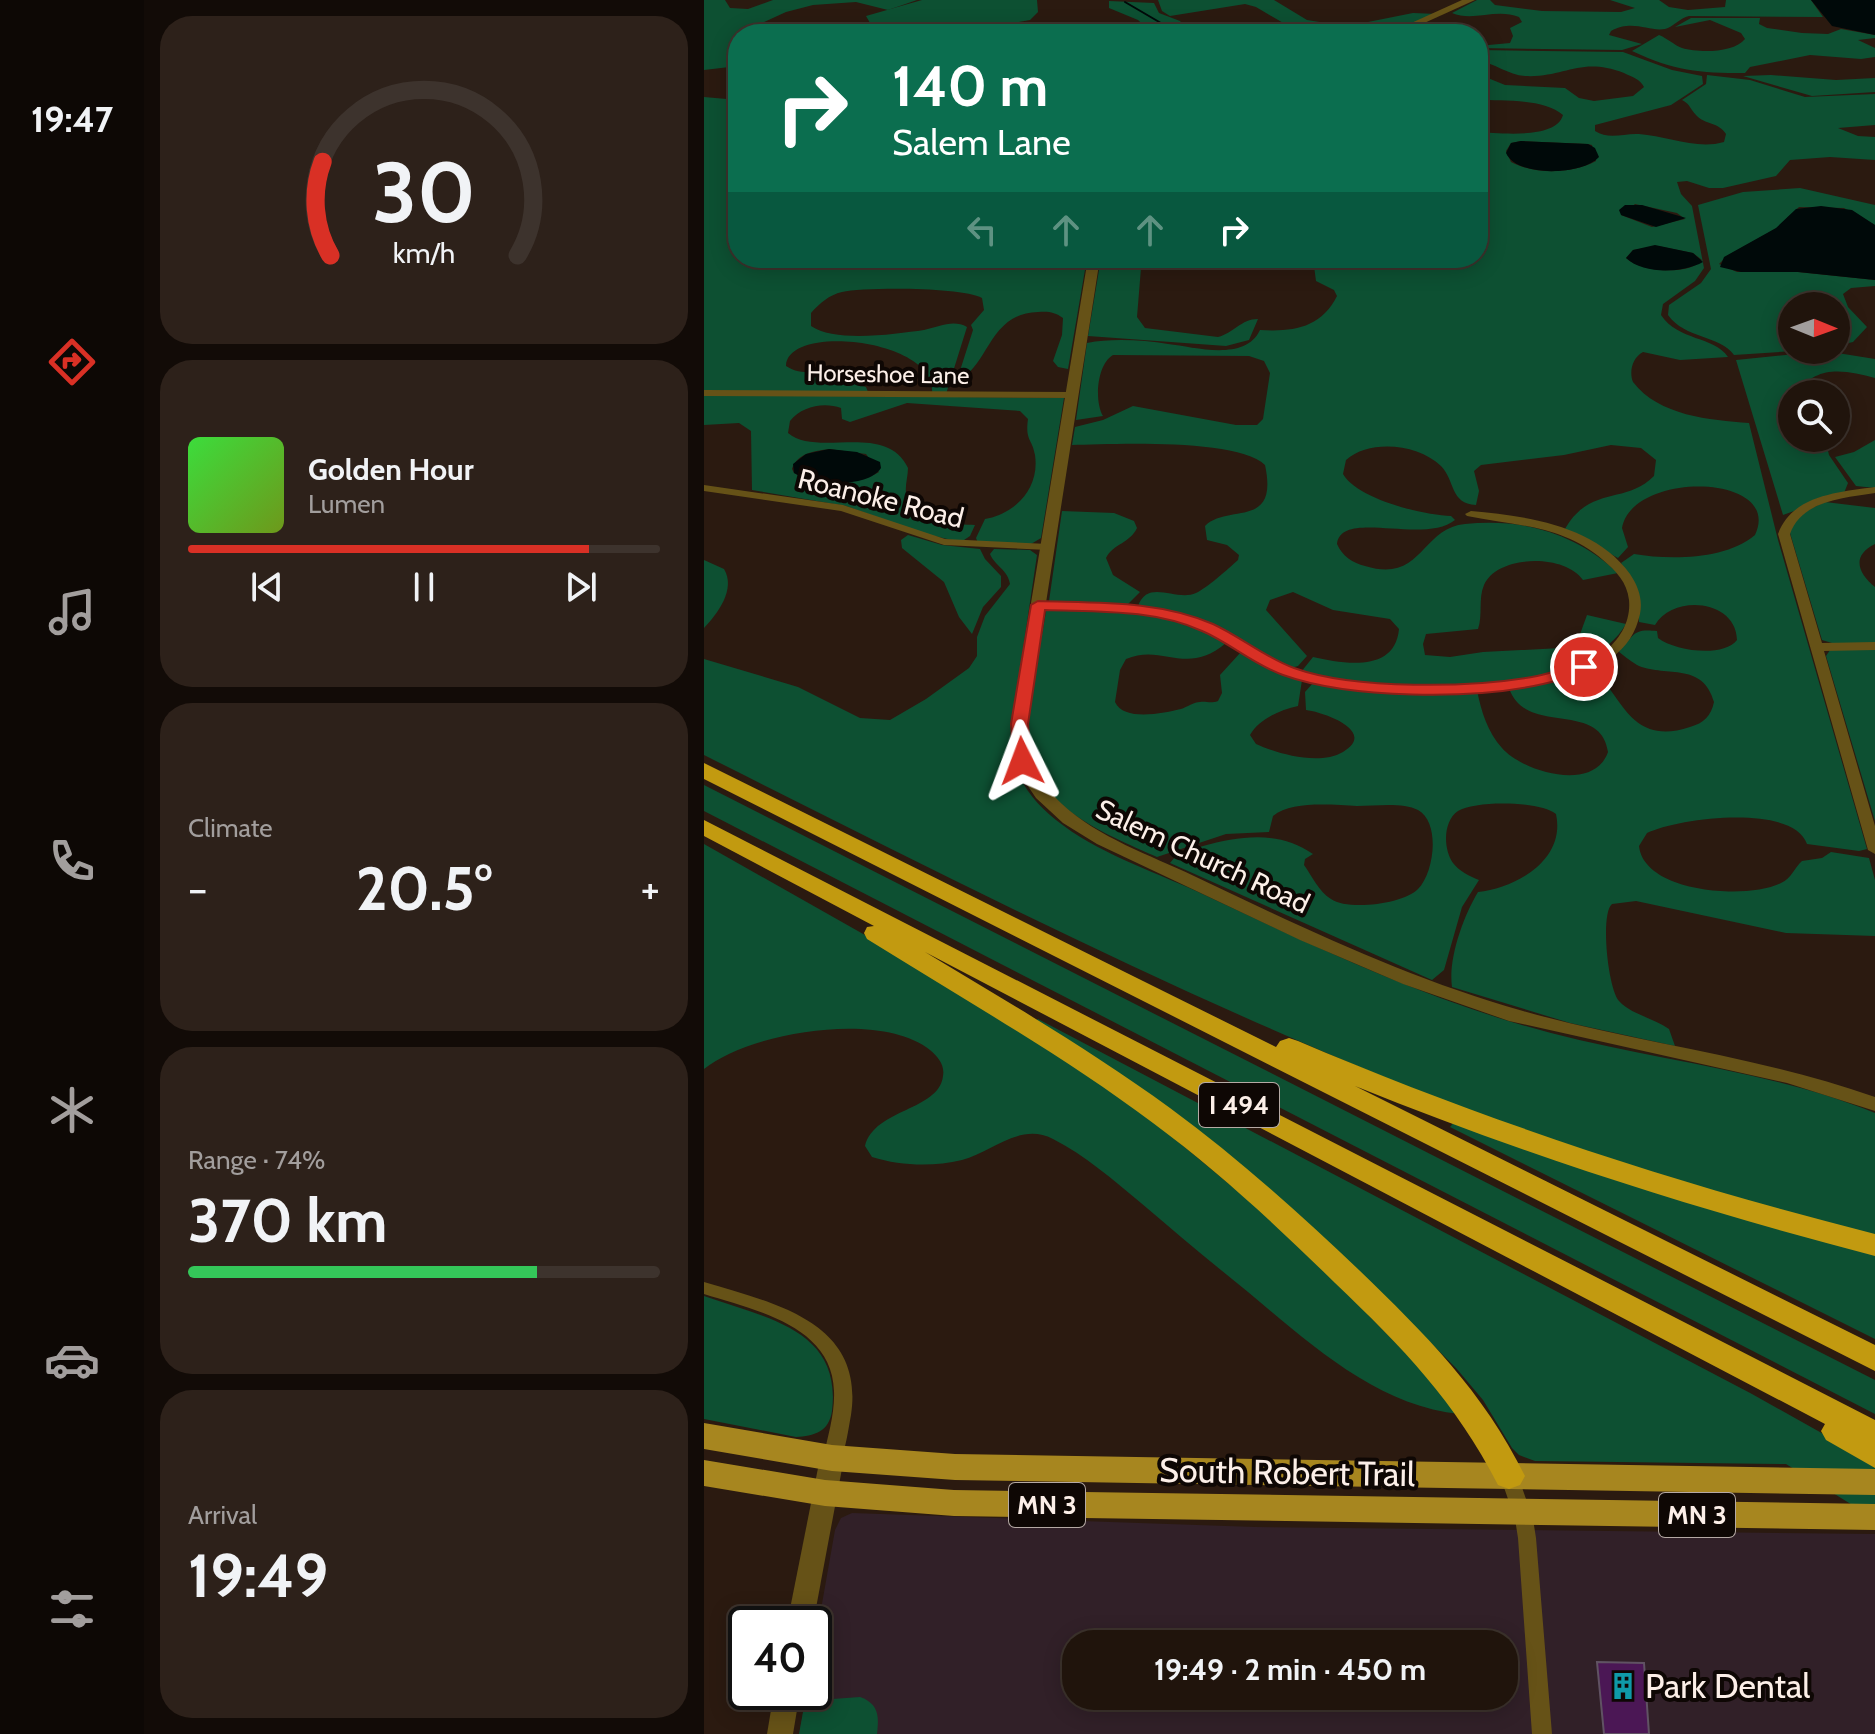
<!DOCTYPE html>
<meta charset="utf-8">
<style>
:root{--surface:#20140c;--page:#2d211a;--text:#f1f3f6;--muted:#a29e9d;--line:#3d332d;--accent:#d93025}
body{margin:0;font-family:Cabin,sans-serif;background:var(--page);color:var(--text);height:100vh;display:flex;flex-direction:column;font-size:30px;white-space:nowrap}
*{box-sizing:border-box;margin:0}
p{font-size:26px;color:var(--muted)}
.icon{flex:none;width:44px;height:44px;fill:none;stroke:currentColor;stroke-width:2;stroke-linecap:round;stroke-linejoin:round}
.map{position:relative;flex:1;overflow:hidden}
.details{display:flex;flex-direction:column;gap:16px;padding:16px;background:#120b07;width:560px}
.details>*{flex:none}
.guide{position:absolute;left:24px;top:24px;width:760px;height:244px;border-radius:32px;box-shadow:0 4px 20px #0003,0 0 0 2px var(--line);background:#0b6e4f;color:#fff;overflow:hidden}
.needle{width:52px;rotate:91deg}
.fabs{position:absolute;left:1074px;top:292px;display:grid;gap:16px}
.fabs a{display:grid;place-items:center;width:72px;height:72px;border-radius:50%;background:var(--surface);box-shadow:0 4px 20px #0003,0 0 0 2px var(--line);font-size:40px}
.speed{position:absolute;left:24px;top:1606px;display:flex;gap:16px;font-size:40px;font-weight:700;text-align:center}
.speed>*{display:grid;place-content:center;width:104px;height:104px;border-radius:50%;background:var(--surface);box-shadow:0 4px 20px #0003,0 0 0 2px var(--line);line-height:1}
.speed .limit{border:4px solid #111;border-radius:12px;background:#fff;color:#111}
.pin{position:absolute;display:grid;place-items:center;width:68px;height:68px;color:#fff;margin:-34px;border:4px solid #fff;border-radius:50%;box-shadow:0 2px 8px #0007}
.me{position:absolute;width:88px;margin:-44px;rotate:357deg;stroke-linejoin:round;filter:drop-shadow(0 0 6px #0008)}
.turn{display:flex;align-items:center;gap:28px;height:168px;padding:0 32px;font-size:36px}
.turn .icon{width:104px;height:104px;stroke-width:2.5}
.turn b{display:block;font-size:56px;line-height:68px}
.lanes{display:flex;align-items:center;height:76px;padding:0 32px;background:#0003;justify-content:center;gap:40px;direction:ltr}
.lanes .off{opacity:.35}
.big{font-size:60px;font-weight:700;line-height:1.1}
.details .widget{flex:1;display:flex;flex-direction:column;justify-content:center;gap:12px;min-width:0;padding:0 28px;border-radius:32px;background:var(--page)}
.details .dial{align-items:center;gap:0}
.dial svg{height:208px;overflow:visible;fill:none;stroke:var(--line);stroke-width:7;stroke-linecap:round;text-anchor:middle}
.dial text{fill:var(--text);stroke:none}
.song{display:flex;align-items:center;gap:24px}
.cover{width:96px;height:96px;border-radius:12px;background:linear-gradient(135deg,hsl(120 70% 55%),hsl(80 70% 35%))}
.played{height:8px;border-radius:4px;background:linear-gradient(90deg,var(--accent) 85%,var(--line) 85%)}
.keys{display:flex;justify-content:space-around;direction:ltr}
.heat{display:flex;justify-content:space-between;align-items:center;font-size:44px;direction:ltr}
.charge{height:12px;border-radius:6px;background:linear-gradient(90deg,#34c759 74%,var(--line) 0)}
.trip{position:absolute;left:358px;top:1630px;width:456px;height:80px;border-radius:32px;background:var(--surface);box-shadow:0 4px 20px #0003,0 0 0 2px var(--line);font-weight:700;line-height:80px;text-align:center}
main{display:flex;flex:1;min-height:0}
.tab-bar{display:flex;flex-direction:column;width:144px;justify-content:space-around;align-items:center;background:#0d0805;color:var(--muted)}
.tab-bar .icon{width:56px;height:56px}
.tab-bar .selected{color:var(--accent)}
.tab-bar b{font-size:36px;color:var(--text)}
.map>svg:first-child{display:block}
.commercial{fill:#312028;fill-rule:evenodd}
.green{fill:#0d5032;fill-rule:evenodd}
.water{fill:#000909}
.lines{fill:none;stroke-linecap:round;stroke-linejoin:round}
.stream{stroke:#000909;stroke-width:2}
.building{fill:#4b1755;stroke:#605263;stroke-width:2}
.minor{fill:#665217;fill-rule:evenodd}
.tertiary{fill:#665217;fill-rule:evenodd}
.primary{fill:#a7861f;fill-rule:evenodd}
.motorway{fill:#c29a10;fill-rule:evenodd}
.route{fill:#d93025;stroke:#8d1f18;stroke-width:2}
.labels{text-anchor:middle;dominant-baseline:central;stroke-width:8;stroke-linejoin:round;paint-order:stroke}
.far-street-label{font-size:24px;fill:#fcefe8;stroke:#0e0704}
.shield{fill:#0e0704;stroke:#b5a9a4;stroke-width:2}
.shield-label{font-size:26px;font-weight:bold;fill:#fcefe8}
.street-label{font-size:28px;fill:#fcefe8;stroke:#0e0704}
.near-street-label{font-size:34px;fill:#fcefe8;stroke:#0e0704}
.near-poi-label{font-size:34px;fill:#fcefe8;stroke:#0e0704;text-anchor:start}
</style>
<main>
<nav class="tab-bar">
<b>19:47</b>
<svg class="icon selected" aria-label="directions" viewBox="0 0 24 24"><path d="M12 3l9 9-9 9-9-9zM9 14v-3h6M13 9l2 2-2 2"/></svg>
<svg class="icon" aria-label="music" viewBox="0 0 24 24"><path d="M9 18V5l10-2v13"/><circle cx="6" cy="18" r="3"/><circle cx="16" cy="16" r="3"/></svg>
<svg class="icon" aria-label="phone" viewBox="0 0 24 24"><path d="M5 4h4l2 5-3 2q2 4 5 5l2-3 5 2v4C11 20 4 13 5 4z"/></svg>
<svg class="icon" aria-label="climate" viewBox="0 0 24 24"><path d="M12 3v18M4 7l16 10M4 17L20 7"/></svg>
<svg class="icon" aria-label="car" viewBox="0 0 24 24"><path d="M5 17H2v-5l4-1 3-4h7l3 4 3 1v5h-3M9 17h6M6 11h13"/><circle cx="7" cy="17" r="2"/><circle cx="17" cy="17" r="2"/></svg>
<svg class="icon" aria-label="filters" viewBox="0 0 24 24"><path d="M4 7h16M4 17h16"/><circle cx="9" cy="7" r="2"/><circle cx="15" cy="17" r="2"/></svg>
</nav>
<section class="details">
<div class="widget dial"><svg viewBox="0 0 100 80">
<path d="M14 69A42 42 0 1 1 86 69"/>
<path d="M14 69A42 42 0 0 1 11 33" stroke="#d93025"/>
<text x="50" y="56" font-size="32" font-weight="700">30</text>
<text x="50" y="72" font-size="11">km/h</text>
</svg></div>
<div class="widget">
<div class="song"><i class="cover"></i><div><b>Golden Hour</b><p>Lumen</p></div></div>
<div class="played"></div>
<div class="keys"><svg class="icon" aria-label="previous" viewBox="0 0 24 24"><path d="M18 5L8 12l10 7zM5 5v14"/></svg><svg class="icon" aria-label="pause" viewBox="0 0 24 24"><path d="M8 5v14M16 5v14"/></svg><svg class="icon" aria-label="next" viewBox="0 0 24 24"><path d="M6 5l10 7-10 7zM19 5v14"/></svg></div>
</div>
<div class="widget"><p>Climate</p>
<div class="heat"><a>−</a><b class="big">20.5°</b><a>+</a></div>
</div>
<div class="widget"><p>Range · 74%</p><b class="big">370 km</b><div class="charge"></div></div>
<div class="widget"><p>Arrival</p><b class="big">19:49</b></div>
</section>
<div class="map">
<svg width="1171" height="1734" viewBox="0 0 1171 1734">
<rect width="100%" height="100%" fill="#2b1a10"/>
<path class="commercial" d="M148,1513L551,1527L1171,1534V1734H95L103,1692H110V1649L131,1530L137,1518ZM372,1644H800V1696H372Z"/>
<g class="green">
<path d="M0,0H21L26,8L44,9L69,0H213L184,10L152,2L109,5L82,12L58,23V30L66,34H34V66L0,70Z"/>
<path d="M218,0H333L334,12L326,20L245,34H105L159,28L166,23L162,16Z"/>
<path d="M454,0H570L603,20L628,24L659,23L709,13L733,14L680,34H589L582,31L581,24L552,7L541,4L466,16L458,11Z"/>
<path d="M773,0H786L791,5L838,11L917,12L931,8L906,0H955L965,7L984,10L1021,7L1022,0H1107L1119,17L985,16C976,18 969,27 961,29C945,32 929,19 907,31L905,35L938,44L918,50L774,48V46L806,43L809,36L806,28L818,22L815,17C792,8 769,22 748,13Z"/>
<path d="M405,1L450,3L455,13L476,21L487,34H443L446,31L434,20L405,8Z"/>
<path d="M987,18H1056L1055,24L1063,28L1098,33L1124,34L1137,29L1171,35V38L1154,40L1171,48V57L1157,59L1106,55L1046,67L1041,73C994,73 971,71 928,51L955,35C963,38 970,45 978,48C995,53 1030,53 1041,39L1037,33L1006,20L971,27Z"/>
<path d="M774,50L919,52L968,70L998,76L999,84L967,105L891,125V131C905,140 920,133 935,134C963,136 993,150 1020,142L1022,134C1015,122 1001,125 992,115C986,109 987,105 978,100L1002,84L1003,75L1046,80L1101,97L1171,94V125L1134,128L1154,136L1171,137V160L1126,157L1086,160L1072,176L1019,188H1005L983,181L973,182L977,194L988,206L1000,268L991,281L959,304L957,315C974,341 1010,336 1024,357L976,360L939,352C928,358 925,372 929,382C955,416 1006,420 1045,423L1074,540L1163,849L1155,851L1103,844C1089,803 974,818 943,833L935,846C940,893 1043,900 1077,883C1088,878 1090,868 1098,861L1118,858L1127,852L1165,858L1171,880V936L1082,933L932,901L908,904C896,914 904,989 915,1001C928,1015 950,1018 965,1029L971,1046L866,1023L748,987C744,959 759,917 774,892C812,888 862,860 852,814C836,801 772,800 754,811C739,821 739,849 749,863C755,871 765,876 775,880L758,907L740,970L728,980L466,863C474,852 486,850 499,846C536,836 575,830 609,854L601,859L600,865C608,876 615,892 627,899C644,911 700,904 714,889C730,873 737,823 714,810C699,802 671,806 653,806C630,805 588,800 569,816L565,832L522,834L453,857C402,834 327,806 324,739C322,698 336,652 342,611L350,609C411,610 467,612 522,643C482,677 459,643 422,659L416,670L411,702C420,722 460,713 477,709C483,707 490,702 496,702C503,701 506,704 514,701L518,693L516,675L537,652L598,680L594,706C576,710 555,719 546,735L552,744C574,754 615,766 639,752C674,731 619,712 602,710L601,692L609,683L671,691L773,690C777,711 784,733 798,748C819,772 890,793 904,752C897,699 821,737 805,688C824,686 843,683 861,678C866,676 873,672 879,672C916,671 915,751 986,727C1000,723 1007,716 1010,702C999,662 963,677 935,666C929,663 920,656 914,651C931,636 927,628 953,631L954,638C971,651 1019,658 1033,640C1032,599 969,594 951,625L935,622V593L917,563L930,554C965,560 1022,560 1051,535C1080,473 928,470 918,528L924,547L914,558L861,529C886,485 921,505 950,476L952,460L937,448L907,445L860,455L777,465L770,471L775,491L772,505C746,504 751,480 737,466C714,444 666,439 642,460L639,474C653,499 719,515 747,516L751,520C720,545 637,509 633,544C638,556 649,563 661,566C718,584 717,528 761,524C819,518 871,533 914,573L879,580C860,553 793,555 780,585C774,599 779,615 774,629L722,634L719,644L721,655L746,657L779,652L857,648L875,637L883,615L922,624C877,702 674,693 597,672L609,657C640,664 691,673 695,629L686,619L629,610L589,592L566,600L562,610L603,656L594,666L587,668L523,634L434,606C444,578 472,602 492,593C503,588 524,569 534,560L535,555L523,545L503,540L501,526C524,503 575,530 561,465C534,438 408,444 368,445L371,427L399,420L429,406L532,425H553L559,419L566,373L560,361L545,356L409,355C393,364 390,401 399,416L372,420L383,343C408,338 439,340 464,344C491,347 541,362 556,330C589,332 617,328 633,296L630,290L612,281L610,266C587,253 565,267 541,267C518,267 495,261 472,258H774V132C795,133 852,140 859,115C840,98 798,101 774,100V74L801,85L861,88L875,98L890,101L929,96L940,87C936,79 928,77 920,73C876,56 861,78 821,76C804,75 791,63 774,61ZM817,141L884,144L888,145L892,161C867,174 832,175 807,162L802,151L807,143ZM931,204L973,213L981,219L948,227L917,215ZM954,246L989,253L998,260C984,276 937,272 922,258L929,250Z"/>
<path d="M1067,75L1132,80L1171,78V92L1108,96L1039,76Z"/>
<path d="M0,97L34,100V258H383L364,369L354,367L349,361L358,335L359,318C351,312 344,311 334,312C284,313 285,368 253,380L269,330L267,325L280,310L278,298C259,287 161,287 138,292C125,295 116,303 107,313V326C131,343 192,334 220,330C235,327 249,319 263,327L242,394L228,393C233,339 83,323 82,366C98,377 116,369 133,374C143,377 150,384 162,387L164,392H0Z"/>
<path d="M1096,188L1171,205V225L1140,208L1095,207L1073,228L1023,256L1015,264L1033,272H1094L1171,280V286L1147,288L1139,294L1144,307L1163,327L1149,342L1132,346V306H1088V350H1104L1030,355C1016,335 981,339 964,315L965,305L997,283L1007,269L994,205L1039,192Z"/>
<path d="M397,258H452L441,261L437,268L433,317L441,328L514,337C530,333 537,319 554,319L545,340L522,346L384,336Z"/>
<path d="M1121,351L1171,359V378C1142,370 1111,364 1093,394H1088V438H1121L1125,455L1144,483L1140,493L1079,515L1032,360Z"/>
<path d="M0,395L360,398L337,538L327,544L274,543L272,538L281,519C311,514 336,488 331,455C328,438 321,441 324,419L316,411L203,403L146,422L138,419L137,408C120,402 98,406 86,421L84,433C113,458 182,421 204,468C204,476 201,485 202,493C204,525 249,524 271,525L266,536L257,542L221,534L142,506L48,490L47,431L35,423L0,425ZM125,449L162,454L175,472C154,485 112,486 90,473L88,469C93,453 111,451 125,449Z"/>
<path d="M1171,440V488L1152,486L1131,457L1150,452Z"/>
<path d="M1121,502L1171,508V544C1147,556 1154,573 1171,587V643H1128L1118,640L1086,533C1090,514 1105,510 1121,502Z"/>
<path d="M358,511L410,513L430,521L433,528C426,543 409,544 402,558L409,575L436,592L423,605L345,601Z"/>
<path d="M204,535L238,545L276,549L281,559L297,576V587L279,607L268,634L255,617L240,582L198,548L197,540Z"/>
<path d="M290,549L326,550L333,555L305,744C310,776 327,800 352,820C392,852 446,870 492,891C608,945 723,1001 847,1033C954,1061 1068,1071 1171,1113V1236C1087,1214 1001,1195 919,1167C600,1059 300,906 0,755V659L94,687L156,718L186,720L222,699L265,668L273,656V637L281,616L306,584C304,570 291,566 286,554Z"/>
<path d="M0,560L20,569C32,589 14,613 0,628Z"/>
<path d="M1171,649V821L1122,656L1126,650Z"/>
<path d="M0,785L1171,1380V1414L0,811Z"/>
<path d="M0,844L168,939L329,1038L436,1110L585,1234L729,1381L756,1414C673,1406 605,1343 544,1292C508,1263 472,1233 437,1203C409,1180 381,1155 349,1139C316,1122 289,1152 258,1160C229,1167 197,1166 168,1157L161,1146C171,1108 235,1111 239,1076C241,1065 234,1057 226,1050C177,1010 46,1032 0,1069Z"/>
<path d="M334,1019L1048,1394L1171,1463V1519L1082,1464L831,1461L815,1455L808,1448L779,1400L752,1368L669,1285L331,1021Z"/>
<path d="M750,1122L1171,1250V1339L746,1127Z"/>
<path d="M0,1296C62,1318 138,1329 128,1411C125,1432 110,1436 92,1437L0,1419Z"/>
<path d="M156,1697C175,1704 175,1716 173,1734H95L101,1701Z"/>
</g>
<g class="water">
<path d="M1107,0H1171V35L1128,26Z"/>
<path d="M817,141L884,144L891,148L895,157C879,175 813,178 802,153L807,143Z"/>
<path d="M921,205H938L982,218L952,227L917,215L915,210Z"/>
<path d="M1117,206L1148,210L1171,225V280L1094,272H1037L1016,267L1020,257L1072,228L1092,209Z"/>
<path d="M951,245L989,253L999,262C979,273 940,275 922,258L929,250Z"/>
<path d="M125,449L153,452L176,462L177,468C163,489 109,485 90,473L89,464L102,454Z"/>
</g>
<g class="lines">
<path class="stream" d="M421,2L462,26L452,34"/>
</g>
<path class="building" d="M893,1662L940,1663L945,1734H900Z"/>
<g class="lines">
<g class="minor">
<path d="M0,390L368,392L373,395L368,398L0,396Z"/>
<path d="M0,485L139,505L241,539L344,544L350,547L344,550L240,545L137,511L0,491Z"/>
<path d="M1171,487V493C1140,498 1098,500 1086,534L1118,643L1171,642V650L1120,651L1171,826V854L1164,850L1074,534C1088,495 1135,492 1171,487Z"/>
<path d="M767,511C822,516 891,525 926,574C934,586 939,599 936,614C932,632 923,647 907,658C848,702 655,702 587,677C547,662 514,632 473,620C428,607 380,609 334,609L328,605L334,601C384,602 436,601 484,616C525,628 558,658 598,672C662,695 846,694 900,652C916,639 927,621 925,600C923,582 912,571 899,560C858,525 813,526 763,516L761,514Z"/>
<path d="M0,1282C69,1303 161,1321 147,1415C144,1431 142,1449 135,1463L128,1465L121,1463L119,1458C124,1436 131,1413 130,1391C128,1325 50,1310 0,1294Z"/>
<path d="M805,1468L812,1471L814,1476L829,1519L832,1538L848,1734H828L814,1538L811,1519L796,1476L798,1471Z"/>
</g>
<g class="tertiary">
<path d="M758,0H771L696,34H683Z"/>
<path d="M384,258H396L323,724C325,756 334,782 358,804C395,838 446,855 490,876C597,927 705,979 819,1011C936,1044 1056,1056 1171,1097V1111L1083,1083L805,1021L699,984L596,940L393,844L359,823L332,798L319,779L307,744V724Z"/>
<path d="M128,1448L136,1451L140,1458L109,1624H83L116,1458L120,1451Z"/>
<path d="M70,1692H96L89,1734H63Z"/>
</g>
<g class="primary">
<path d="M0,1423L128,1445L251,1454L1171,1469V1495L251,1480L128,1471L0,1449Z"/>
<path d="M0,1460L121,1480L250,1490L1171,1504V1530L250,1516L121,1506L0,1486Z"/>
</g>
<g class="motorway">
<path d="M0,763L572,1047L576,1041L585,1038L594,1041C782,1121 973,1184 1171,1234V1256C994,1210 821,1155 651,1086L1171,1345V1371L0,779Z"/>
<path d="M0,820L1171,1420V1468L1122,1440L1117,1431L1121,1424L221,952C304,1002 388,1051 466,1108C533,1157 595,1213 655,1270C722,1335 779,1391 821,1476L816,1485L805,1489L794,1485C751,1401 699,1348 631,1283C574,1227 514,1171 449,1123C358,1055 259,999 163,939L160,933L163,927L170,926L0,836Z"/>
</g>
</g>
<path class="route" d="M334,601C393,603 454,600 509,624C537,637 562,658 590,668C651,690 769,688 833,676C849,673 865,666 880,662L889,667L886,670C871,675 855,681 839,684C770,700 646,699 579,675C550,665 526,643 498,631C449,609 394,612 341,610L324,724L327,761L318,766L310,761L307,724L327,605Z"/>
<defs>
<g id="building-bare" transform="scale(2.16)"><path d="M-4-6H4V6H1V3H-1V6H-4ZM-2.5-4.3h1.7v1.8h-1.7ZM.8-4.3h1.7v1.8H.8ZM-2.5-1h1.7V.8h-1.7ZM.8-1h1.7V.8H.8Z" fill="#0f9aa8" stroke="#0e0704" stroke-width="2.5" paint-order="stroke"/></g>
</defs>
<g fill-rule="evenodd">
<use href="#building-bare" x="919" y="1686"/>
</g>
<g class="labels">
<g class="far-street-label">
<text transform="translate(184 374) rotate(1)">Horseshoe Lane</text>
</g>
<g class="shield">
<rect x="495" y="1083" width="80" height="44" rx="6"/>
<rect x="305" y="1483" width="76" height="44" rx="6"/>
<rect x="955" y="1493" width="76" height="44" rx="6"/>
</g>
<g class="shield-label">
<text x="535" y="1105">I 494</text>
<text x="343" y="1505">MN 3</text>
<text x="993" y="1515">MN 3</text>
</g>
<g class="street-label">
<text transform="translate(177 498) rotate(14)">Roanoke Road</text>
<text transform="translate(499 856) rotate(25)">Salem Church Road</text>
</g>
<g class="near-street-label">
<text transform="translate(583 1472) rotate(1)">South Robert Trail</text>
</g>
<g class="near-poi-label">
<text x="941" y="1686">Park Dental</text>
</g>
</g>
</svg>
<div class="fabs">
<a><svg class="needle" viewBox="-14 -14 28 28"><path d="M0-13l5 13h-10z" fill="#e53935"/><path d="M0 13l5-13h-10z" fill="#a29e9d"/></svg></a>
<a><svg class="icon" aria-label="search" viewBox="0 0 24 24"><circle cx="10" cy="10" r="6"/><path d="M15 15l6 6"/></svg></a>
</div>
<div class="speed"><div class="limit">40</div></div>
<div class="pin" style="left:880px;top:667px;background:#d93025"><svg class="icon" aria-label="arrive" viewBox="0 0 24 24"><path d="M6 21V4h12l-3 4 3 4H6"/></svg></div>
<svg class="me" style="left:318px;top:761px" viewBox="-20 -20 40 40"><path d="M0-17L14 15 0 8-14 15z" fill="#d93025" stroke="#fff" stroke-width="4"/></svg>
<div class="trip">19:49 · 2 min · 450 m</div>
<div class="guide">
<div class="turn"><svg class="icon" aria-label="right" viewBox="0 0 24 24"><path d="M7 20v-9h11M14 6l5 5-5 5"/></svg><div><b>140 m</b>Salem Lane</div></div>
<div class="lanes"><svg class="icon off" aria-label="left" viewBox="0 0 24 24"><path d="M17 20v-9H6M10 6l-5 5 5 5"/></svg><svg class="icon off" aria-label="ahead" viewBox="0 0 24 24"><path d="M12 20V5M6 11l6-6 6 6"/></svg><svg class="icon off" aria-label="ahead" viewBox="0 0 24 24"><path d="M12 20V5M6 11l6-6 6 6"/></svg><svg class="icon" aria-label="right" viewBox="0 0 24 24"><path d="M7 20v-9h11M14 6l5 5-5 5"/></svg></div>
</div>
</div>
</main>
